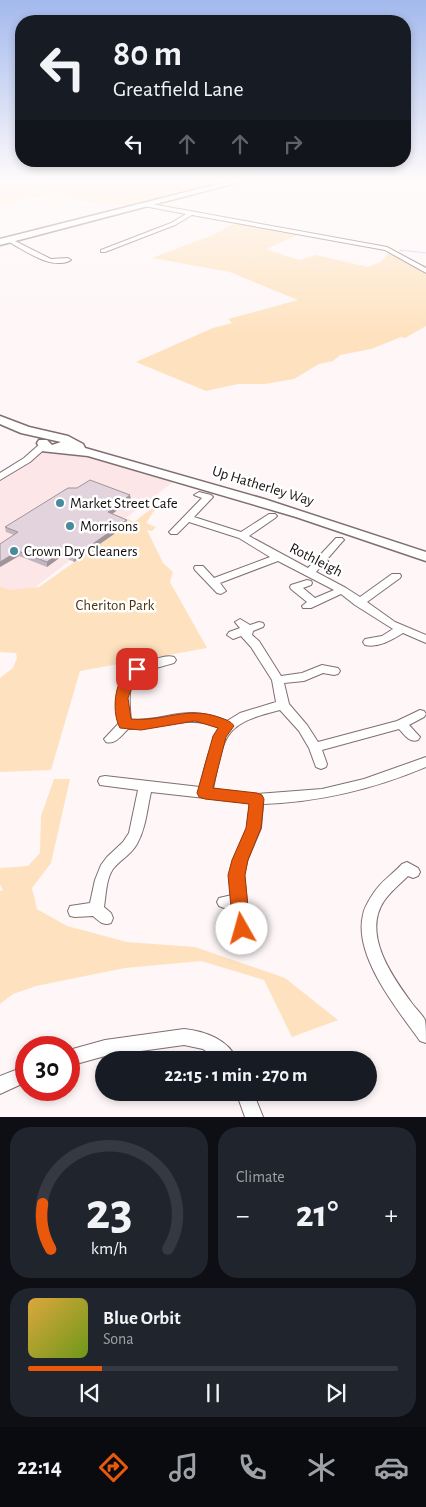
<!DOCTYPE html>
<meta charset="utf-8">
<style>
:root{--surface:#171b24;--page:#20242c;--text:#f1f3f6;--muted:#9ea1a6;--line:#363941;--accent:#ea580c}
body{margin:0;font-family:"Alegreya Sans",sans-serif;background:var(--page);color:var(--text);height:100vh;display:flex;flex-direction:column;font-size:19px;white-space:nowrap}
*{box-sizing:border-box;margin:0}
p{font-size:16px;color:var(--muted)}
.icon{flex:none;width:28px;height:28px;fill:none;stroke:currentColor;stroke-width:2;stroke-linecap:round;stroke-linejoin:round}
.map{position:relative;height:1117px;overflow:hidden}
.panel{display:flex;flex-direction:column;gap:10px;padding:10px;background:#0d0f14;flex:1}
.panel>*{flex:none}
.guide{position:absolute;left:15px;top:15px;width:396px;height:152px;border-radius:20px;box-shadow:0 2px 8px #0003;background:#171b24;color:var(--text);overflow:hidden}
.speed{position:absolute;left:15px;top:1036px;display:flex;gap:10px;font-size:25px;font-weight:700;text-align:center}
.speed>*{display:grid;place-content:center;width:65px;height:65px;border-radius:50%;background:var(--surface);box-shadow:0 2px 8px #0003;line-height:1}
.speed .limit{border:8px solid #d22;background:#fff;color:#111}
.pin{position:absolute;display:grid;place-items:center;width:42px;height:42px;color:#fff;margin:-21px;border-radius:10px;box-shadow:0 2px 8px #0006}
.me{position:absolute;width:55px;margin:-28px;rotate:353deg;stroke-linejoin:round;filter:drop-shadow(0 0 4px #0008)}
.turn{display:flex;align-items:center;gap:18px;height:105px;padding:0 15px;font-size:22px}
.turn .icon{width:65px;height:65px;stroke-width:2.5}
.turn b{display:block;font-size:35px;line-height:42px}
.lanes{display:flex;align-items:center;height:48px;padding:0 15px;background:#0003;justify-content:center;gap:25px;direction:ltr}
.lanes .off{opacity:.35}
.big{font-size:38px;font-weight:700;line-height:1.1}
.panel .widget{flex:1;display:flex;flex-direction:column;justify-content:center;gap:8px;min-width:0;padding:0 18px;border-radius:20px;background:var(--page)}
.panel .dial{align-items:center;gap:0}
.dial svg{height:130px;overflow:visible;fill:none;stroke:var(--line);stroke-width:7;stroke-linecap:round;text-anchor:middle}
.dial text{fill:var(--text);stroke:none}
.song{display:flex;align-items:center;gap:15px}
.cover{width:60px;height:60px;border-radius:8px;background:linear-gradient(135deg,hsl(40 70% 55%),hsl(80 70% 35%))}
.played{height:5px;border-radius:2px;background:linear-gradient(90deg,var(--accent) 20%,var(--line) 20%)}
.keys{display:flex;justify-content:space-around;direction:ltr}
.heat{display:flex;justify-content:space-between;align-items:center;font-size:28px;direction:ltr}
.panel .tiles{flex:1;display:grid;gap:10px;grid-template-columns:1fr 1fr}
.widget:last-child{grid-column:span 2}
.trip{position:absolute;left:95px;top:1051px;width:282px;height:50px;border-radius:25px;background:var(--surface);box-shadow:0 2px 8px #0003;font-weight:700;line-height:50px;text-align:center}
.tab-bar{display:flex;height:80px;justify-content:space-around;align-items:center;background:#090b0e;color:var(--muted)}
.tab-bar .icon{width:35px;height:35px}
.tab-bar .current{color:var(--accent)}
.tab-bar b{font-size:22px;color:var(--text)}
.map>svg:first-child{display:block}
.built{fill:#fde6e8}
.green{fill:#fee2bf}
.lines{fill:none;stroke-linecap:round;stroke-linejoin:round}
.stream{stroke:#ddc1f4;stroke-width:1}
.street-casing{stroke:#806f70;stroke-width:2}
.secondary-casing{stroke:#806f70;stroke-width:3}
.primary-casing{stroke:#806f70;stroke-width:3}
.street{fill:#fff;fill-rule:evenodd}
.secondary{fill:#fff;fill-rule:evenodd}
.primary{fill:#fff;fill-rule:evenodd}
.wall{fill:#c3b5bd}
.shaded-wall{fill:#9f949a}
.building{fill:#e3d3dc;stroke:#9f949a}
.route{fill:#ea580c;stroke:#983908}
.poi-dot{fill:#48899b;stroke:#fff;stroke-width:2}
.labels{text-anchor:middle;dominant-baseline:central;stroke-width:5;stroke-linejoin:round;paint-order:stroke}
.street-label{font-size:15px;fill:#150e0f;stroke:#fff}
.poi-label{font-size:15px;fill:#150e0f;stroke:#fff;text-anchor:start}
.park-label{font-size:15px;fill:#4c330c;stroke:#fff}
</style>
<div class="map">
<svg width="426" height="1117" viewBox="0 0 426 1117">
<rect width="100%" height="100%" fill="#fef6f7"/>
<path class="built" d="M52,446L173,482L0,614V479Z"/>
<g class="green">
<path d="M0,180H25L49,194L0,206Z"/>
<path d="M61,180H235L134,206L60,199L39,185Z"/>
<path d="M237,222L302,233L266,249L299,260L316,255L368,267L381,262L389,252L426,274V326L405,338L401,337L371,349L340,355L333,361L319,364L294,379L265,384H238L206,391L136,362L213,328L232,323L228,319L298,300L230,272L152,258L213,235Z"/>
<path d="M159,503L146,523L156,527L152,531L147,530L163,563L173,572L170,582L207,648L80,671L51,770L0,772V678L13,668L17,658L16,653L0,652V586L9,590L39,587L124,527V522L128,519L134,522Z"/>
<path d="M54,779H70L51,863L32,888L37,909L67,926L127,942L195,947L285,978L338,1020L292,1037L264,980L201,961L125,968L36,986L13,994L0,1004V891L3,890L0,885V868L28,866L40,853L41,816Z"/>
</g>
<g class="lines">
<path class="stream" d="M400,250L426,253"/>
<g class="street-casing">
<g id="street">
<path d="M146,203L387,247L426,268V273L385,250L192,215L175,225L105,252H101V250L171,223L186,214L144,206L143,205Z"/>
<path d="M9,238L51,259L68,258L71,260C51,271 25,250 7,241L6,240Z"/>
<path d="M44,442L48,445L47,447L30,462L0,480V473L24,458L41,443Z"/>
<path d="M199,492L211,495L213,497L194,517L241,532L269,514H275L277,516L275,518L249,536L308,568L336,538H342L344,540L342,542L316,572L346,588L360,597L392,574H400L401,576L400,578L367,602L395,622L426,635V643L403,633C392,640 378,648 365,645L363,642L365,639L382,636L393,629L355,605L341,594L311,608H303L302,606L307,602L291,589L290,587L291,585L307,580L311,581L312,583L311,585L303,588L315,598L334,590L278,561L220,583L226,591L221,594L217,593L195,570L194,568L195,566H203L214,578L270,557L239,538L189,522L177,534H171L169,532L171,530L202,498L194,495Z"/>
<path d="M240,619L250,625L259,622L263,623L264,625L263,627L253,631L252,635L259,641L281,676L302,673L322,665L338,668L340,671L338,674L334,675L323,673L304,681L284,683L289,704L307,725L318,742L397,721L420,710L424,711L426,714L424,717L409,725L420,737L418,740C409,743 405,735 399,729L322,750L327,764L326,767L321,769L316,767L309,748L299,731L280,710C223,724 224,734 213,789L257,794L322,789L364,779L426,757V767C374,789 320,802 263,804L261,828L247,861L244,875L250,929L247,934L242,936L237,934L234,929L233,908H224L219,906L217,902L219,898L232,895L230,875L233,861L247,828L250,803L151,792C147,809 146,828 137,844C131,855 120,860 113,869C106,879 106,895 104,907L111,913L113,918L111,923C103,926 99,921 93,916L75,917L70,916L68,911L70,906L90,903L95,880L101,865L107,857L123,842L129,833L138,790L100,785L98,781L100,777L105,776L200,787C205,766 209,747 220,728C186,713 161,730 128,729C122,735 115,745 106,742L104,739L119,723C116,691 116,671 151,661C158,658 167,655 174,657L176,660L174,663C134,674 126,675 131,720C169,721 185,703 227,721L240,713L276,702L272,680L251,647L241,636L233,639L227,635L229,632L240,628L235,622Z"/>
<path d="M407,862L418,868L420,872L418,876L413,878L408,876C400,884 390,892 384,901C362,934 392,976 411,1002C415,1008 422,1014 425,1020C426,1026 426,1036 426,1043L420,1041C398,1010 353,956 363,915C364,908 369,900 373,894C380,882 393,874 402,864Z"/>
<path d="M184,1029C205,1031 229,1040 237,1060H218L203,1049L184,1045L105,1056L69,1066V1050L105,1040Z"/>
<path d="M26,1066V1082L0,1094V1076Z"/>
<path d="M236,1092H253L263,1117H245Z"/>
</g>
</g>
<g class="secondary-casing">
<path id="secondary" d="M0,416L29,427L68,436L83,444L85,448L264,499L426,552V561L296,517L88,456L41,451L37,443L39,440H47L52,445L61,442L21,433L0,424Z"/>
</g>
<g class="primary-casing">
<path id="primary" d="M234,180H247L0,245V239Z"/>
</g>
<use href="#street" class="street"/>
<use href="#secondary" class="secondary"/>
<use href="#primary" class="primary"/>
</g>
<path class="wall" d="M130,495L131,500L112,514L127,520V525L74,562L62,556L47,567L19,556L0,567L14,535L6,532L5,527Z"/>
<g class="shaded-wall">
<path d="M130,495L131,500L108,517V512Z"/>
<path d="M127,520V525L74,562V557Z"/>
<path d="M18,551L19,556L0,567V562Z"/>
<path d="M61,551L62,556L47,567V562Z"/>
</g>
<path class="building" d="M90,480L130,495L108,512L127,520L74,557L61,551L47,562L18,551L0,562V544L18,532L5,527L68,488H77Z"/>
<linearGradient id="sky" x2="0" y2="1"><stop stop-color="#a3b9ed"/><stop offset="0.54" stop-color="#fffbfb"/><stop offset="1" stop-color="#fffbfb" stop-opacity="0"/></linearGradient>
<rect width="426" height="336" fill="url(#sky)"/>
<path class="route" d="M137,664L142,666L144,669L135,678L128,698L131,719C165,722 187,705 221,718C226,720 231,721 234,726L226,737L213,788L257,793L262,795L264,799L261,828L248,860L245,875L250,929L248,935L242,937L236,935L233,929L228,875L232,860L246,828L249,804L205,799L199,797L197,793L213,736L218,728L195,721L141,730L120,728C110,710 115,671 137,664Z"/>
<g class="poi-dot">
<circle cx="60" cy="503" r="5"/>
<circle cx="70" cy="526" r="5"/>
<circle cx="14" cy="551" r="5"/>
</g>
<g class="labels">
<g class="street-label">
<text transform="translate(263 486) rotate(17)">Up Hatherley Way</text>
<text transform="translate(316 560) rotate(27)">Rothleigh</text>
</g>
<g class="poi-label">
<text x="70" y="503">Market Street Cafe</text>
<text x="80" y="526">Morrisons</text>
<text x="24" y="551">Crown Dry Cleaners</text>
</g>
<g class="park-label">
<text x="115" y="605">Cheriton Park</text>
</g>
</g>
</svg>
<div class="speed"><div class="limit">30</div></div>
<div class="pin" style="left:137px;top:669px;background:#d93025"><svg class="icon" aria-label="arrive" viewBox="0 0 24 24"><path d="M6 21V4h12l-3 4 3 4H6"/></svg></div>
<svg class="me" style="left:242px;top:929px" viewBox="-20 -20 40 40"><circle r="19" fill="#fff"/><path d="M0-13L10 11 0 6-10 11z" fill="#ea580c"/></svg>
<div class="trip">22:15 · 1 min · 270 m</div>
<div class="guide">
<div class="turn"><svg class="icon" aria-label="left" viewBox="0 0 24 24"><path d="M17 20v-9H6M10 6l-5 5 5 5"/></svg><div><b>80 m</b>Greatfield Lane</div></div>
<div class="lanes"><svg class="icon" aria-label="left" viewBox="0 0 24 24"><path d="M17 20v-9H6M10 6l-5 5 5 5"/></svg><svg class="icon off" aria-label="ahead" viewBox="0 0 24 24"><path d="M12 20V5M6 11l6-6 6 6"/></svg><svg class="icon off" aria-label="ahead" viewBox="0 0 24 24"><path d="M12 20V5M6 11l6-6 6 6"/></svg><svg class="icon off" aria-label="right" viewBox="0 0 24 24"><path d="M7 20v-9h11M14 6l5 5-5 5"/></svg></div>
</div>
</div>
<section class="panel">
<div class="tiles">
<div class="widget dial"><svg viewBox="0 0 100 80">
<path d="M14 69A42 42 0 1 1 86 69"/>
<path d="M14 69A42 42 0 0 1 9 41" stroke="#ea580c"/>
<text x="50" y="56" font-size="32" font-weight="700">23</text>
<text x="50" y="72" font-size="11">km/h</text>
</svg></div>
<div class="widget"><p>Climate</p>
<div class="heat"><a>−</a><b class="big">21°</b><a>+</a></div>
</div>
<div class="widget">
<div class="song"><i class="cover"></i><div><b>Blue Orbit</b><p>Sona</p></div></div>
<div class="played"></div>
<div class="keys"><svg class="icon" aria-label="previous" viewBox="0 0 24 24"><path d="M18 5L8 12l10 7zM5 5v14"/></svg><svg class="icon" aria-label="pause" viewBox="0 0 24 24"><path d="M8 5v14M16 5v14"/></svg><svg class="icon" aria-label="next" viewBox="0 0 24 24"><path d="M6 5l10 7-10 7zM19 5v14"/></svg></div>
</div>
</div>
</section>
<nav class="tab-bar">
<b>22:14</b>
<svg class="icon current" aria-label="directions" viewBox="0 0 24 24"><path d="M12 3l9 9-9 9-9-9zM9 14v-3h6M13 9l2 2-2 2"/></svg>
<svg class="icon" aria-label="music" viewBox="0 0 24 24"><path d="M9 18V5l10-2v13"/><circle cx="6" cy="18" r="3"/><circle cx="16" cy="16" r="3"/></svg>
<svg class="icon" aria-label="phone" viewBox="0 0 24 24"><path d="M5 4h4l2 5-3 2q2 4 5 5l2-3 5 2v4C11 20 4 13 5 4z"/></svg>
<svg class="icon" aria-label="climate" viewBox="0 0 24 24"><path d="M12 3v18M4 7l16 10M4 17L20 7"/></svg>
<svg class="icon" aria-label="car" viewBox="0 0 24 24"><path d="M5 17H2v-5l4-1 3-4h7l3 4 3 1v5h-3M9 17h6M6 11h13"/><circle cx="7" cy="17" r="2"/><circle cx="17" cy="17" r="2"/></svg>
</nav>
